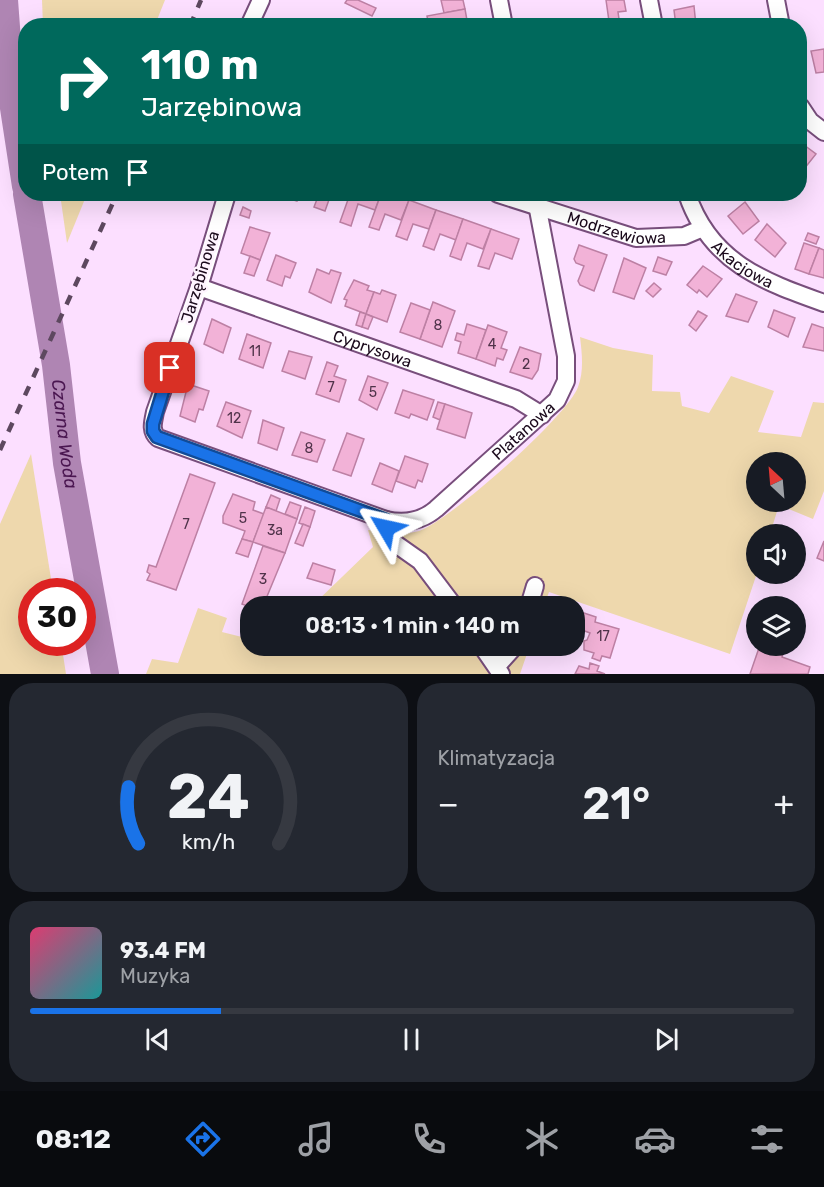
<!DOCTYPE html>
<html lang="pl">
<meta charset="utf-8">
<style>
:root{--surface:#171b24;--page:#242831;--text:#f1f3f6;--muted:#9ea1a6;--line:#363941;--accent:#1a73e8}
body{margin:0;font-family:Rubik,sans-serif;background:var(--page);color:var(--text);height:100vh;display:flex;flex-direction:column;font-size:22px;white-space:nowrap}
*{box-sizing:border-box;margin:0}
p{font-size:20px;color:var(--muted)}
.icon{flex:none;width:33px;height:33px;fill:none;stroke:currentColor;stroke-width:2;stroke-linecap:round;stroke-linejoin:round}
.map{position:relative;height:674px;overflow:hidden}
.side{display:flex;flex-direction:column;gap:9px;padding:9px;background:#0d0f14;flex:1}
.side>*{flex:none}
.banner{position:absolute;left:18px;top:18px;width:789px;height:183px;border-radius:24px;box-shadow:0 6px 24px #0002;background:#00695c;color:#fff;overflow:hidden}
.needle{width:39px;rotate:334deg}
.controls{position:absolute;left:746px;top:452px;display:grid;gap:12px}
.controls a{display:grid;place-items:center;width:60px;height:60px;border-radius:50%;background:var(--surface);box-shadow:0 6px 24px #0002;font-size:30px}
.speed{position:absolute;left:18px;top:578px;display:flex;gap:12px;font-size:30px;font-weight:700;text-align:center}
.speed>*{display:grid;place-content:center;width:78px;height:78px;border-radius:50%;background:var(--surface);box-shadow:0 6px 24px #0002;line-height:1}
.speed .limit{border:9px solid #d22;background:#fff;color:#111}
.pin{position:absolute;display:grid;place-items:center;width:51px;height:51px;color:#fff;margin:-26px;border-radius:12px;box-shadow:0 3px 9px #0006}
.me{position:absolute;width:66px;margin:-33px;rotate:306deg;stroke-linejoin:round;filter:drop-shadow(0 0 4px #0008)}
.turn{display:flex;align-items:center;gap:21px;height:126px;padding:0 24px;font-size:27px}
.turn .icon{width:78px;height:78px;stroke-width:2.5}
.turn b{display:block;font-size:42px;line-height:51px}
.then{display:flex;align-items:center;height:57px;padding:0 24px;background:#0003;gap:12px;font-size:22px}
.big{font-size:45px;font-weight:600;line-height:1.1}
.side .card{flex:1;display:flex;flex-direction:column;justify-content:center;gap:9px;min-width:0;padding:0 21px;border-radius:24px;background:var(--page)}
.side .dial{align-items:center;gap:0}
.dial svg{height:156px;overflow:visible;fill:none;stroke:var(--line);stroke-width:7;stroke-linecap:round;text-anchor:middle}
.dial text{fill:var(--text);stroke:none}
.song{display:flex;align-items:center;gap:18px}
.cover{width:72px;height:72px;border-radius:9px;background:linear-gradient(135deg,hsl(340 70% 55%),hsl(180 70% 35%))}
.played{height:6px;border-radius:3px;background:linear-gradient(90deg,var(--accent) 25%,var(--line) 25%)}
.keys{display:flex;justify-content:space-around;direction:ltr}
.heat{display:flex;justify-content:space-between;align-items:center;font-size:33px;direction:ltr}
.side .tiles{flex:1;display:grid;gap:9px;grid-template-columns:1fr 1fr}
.card:last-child{grid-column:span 2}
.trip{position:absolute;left:240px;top:596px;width:345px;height:60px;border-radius:24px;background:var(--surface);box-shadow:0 6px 24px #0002;font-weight:600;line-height:60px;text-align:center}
.menu{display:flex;height:96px;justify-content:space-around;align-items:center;background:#090b0e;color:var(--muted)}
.menu .icon{width:42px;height:42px}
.menu .selected{color:var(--accent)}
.menu b{font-size:27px;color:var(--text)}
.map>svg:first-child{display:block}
.green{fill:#eed8ad;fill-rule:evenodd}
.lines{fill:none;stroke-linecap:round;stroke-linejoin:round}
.river{stroke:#af85b3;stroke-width:28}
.building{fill:#f2b2d7;stroke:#bd80a4;stroke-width:1.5}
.street-casing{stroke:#784e7c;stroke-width:20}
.street{stroke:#fff;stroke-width:16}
.rail{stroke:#5d485f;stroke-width:4.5;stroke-dasharray:10 10;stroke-linecap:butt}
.route-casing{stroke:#114b97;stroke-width:15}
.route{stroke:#1a73e8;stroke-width:10}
.labels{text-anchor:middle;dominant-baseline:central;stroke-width:5;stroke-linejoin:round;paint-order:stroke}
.number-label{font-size:14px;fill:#50334a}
.street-label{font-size:16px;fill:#1a091b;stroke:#fef4fe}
.water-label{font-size:18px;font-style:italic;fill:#4a1650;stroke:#fef4fe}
</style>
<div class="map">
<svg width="824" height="674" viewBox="0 0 824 674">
<rect width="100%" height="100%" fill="#fcdfff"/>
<g class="green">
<path d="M42,0H165L155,25L43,26Z"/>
<path d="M60,194H87L67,243Z"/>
<path d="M580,337L613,348L653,355L652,391L680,392L682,406L709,413L731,376L774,391L758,432L801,437L813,402L824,403V491L813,519L779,505L770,534H756L757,573L730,654L549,592L544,606H312L373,547L368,530C384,532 403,536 419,531C449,521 567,417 578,387C584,371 582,354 580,337ZM756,462H795V501H756Z"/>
<path d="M31,454L53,591H32V642H61L66,674H0V524Z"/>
<path d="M198,608L227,618L222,632L250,639V645H530L520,674H146L152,659L178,663Z"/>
</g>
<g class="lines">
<g class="river">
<path d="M4,0L10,82L26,186"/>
<path id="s1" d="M27,194L56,365L67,463L105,674"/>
</g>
</g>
<g class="building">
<path d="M347,0H358L376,8L372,16L345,3Z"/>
<path d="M441,0H463L465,9L444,13Z"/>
<path d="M606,0H624L626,11L618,12L619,19L609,21Z"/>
<path d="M694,6L696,26H676L674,10Z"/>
<path d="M465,9L468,26H429L427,16Z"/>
<path d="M340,19L355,26H328L330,21L338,25Z"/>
<path d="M824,49V72L816,73L811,51Z"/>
<path d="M800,142L816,154L800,174Z"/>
<path d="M288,194H300L297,201L287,198Z"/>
<path d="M319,194H350L347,200L331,194L325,211L314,207Z"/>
<path d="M350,194H381L375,210L358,204L351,226L340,222Z"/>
<path d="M381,194H392L409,200L401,220L385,214L379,230L369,227Z"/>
<path d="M644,194H665L646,200Z"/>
<path d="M409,200L436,210L429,229L413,224L407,240L396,236Z"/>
<path d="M745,202L759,221L743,234L728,216Z"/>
<path d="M243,207L251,211L249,218L240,215Z"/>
<path d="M436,210L463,219L456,240L440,234L434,250L423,246Z"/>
<path d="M463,219L491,229L483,249L467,243L461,260L450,256Z"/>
<path d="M767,224L786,243L775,257L755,240Z"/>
<path d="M250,227L270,233L260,260L241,253Z"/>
<path d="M491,229L519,239L512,259L495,253L489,269L478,266Z"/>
<path d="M808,233L819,237L816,244L805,240Z"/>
<path d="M804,243L819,248L809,274L795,269Z"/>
<path d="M579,245L607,255L594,291L580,285L578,281L584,266L576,263L574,259Z"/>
<path d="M819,248L824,250V278L809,274Z"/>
<path d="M276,255L296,263L290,278L285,276L282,286L267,280Z"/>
<path d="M250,256L260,260L254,276L244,273Z"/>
<path d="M658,257L672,262L666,275L653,271Z"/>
<path d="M624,258L646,268L634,299L613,292Z"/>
<path d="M703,266L722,279L707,297L699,290L697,293L687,285Z"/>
<path d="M317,269L329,274L331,270L341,273L331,303L309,292Z"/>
<path d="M354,280L369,286L367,290L374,292L366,314L345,306L347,300L344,299Z"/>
<path d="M654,283L661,289L653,297L646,291Z"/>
<path d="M382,290L396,295L387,322L366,314L374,292L380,294Z"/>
<path d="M736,294L757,302L748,322L726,316Z"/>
<path d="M433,302L455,311L442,347L420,339Z"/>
<path d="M411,303L430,310L420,339L400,332Z"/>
<path d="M774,310L795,318L788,337L768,327Z"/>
<path d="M698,311L707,316L696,331L689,325Z"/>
<path d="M360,312L366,314L362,327L356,325Z"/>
<path d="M366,314L373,317L368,329L362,327Z"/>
<path d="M212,319L231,328L223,353L204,344Z"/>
<path d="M467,324L486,330L476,359L458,353L461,342L455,340L457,333L464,335Z"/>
<path d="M812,324L824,328V351L803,347Z"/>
<path d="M488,325L507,332L501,348L507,350L503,360L497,358L495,366L476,359Z"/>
<path d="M247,334L271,343L263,368L239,359Z"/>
<path d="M520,347L541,354L538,370L532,379L510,372Z"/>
<path d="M289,351L312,357L305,379L282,371Z"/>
<path d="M327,362L338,366L334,376L346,380L339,402L316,394Z"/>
<path d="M368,376L388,383L377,410L359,400Z"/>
<path d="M188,384L209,391L203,410L199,409L195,422L180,416Z"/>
<path d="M403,390L434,400L427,420L411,414L409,418L395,413Z"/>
<path d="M226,402L251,411L242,438L217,426Z"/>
<path d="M438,402L445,404L440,420L433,417Z"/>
<path d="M445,404L472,413L465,438L437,429Z"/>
<path d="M263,420L284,428L277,450L258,443Z"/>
<path d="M301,432L325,440L317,462L292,455Z"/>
<path d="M347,433L364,439L351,476L333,470Z"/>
<path d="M405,456L428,464L422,482L418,480L415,488L396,481Z"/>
<path d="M380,463L399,471L392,492L372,484Z"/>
<path d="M190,474L215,483L176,590L147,580L150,574L147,572L149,565L156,567Z"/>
<path d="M233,494L255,502L253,510L264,514L253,542L242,539L245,531L223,523V516Z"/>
<path d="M271,495L280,499L276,511L266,507Z"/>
<path d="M290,502L301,506L297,519L285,514Z"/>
<path d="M266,507L297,519L285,553L253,542Z"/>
<path d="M305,507L315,511L310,527L299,523Z"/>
<path d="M303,524L310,527L303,546L295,543Z"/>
<path d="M242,539L253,542L248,557L236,553Z"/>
<path d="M824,541V561L817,558Z"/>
<path d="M263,546L285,553L263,606L250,607L242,604Z"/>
<path d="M313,563L335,570L331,585L307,578Z"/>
<path d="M578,611L596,617L595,622L619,629L610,658L602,656L600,661L592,658L594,653L584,650V641L587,640L590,633L574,627Z"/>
<path d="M760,645H786L782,657L810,667L808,674H750Z"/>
<path d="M590,663L599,666L597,671L605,674H575L579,666L589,669Z"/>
</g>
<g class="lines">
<g class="street-casing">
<g id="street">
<path d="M499,0L504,26"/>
<path d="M649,0L654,26"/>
<path d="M776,0L781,26"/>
<path d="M249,26L261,0"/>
<path d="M800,106L810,121L824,132"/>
<path id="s2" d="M227,194L199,287L155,412C153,422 150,431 158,438L386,520C404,524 422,521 436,509L557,400L566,381V356L535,194"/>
<path id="s3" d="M498,194L636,238L684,236L703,228"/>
<path id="s4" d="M687,194C710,262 762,281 824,303"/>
<path id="s5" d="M199,287L516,399L542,415"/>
<path d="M386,520L387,531L393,542L420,561L454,606"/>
<path d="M529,606L535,586"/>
<path d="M481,645L501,674"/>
<path d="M497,666L516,645"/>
</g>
</g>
<use href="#street" class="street"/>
<g class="rail">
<path d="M190,26L201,0"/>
<path d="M0,450L117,194"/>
</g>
</g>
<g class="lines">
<g class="route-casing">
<path id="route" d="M170,368L153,424V431L157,437L386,520V528"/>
</g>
<use href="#route" class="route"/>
</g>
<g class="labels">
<g class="number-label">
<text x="438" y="325">8</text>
<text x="492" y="344">4</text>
<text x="255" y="351">11</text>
<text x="526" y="364">2</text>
<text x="331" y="387">7</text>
<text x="373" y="392">5</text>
<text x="234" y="418">12</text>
<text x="309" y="448">8</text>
<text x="243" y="518">5</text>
<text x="186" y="524">7</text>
<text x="275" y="530">3a</text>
<text x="263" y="579">3</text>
<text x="603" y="636">17</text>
</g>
<g class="street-label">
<text stroke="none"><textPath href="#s3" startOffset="124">Modrzewiowa</textPath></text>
<text stroke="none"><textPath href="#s4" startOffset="92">Akacjowa</textPath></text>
<text transform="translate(200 277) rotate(-73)">Jarzębinowa</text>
<text stroke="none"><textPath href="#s5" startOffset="184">Cyprysowa</textPath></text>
<text stroke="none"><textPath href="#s2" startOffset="670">Platanowa</textPath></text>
</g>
<g class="water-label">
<text stroke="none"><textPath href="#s1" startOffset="243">Czarna Woda</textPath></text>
</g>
</g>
</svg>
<div class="controls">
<a><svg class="needle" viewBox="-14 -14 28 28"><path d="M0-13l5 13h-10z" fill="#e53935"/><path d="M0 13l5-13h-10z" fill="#9ea1a6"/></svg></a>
<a><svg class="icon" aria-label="sound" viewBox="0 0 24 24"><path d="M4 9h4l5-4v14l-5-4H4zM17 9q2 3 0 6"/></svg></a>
<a><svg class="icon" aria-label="layers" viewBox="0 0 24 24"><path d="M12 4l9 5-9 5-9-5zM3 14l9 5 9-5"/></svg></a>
</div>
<div class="speed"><div class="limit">30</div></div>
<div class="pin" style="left:170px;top:368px;background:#d93025"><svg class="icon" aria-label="arrive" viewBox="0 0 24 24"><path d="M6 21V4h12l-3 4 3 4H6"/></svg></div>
<svg class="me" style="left:386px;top:528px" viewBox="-20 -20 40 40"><path d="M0-17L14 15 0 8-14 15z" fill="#1a73e8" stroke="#fff" stroke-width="4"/></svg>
<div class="trip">08:13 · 1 min · 140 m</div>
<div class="banner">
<div class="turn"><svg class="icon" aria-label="right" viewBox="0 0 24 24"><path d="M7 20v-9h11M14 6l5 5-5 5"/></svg><div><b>110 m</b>Jarzębinowa</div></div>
<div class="then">Potem<svg class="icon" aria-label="arrive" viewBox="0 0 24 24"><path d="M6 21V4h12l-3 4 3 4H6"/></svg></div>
</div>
</div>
<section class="side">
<div class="tiles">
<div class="card dial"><svg viewBox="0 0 100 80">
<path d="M14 69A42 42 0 1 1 86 69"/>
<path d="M14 69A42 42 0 0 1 9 40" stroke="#1a73e8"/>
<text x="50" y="56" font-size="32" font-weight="700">24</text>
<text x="50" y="72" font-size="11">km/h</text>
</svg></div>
<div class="card"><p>Klimatyzacja</p>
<div class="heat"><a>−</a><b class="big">21°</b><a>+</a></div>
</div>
<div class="card">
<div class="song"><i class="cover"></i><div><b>93.4 FM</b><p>Muzyka</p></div></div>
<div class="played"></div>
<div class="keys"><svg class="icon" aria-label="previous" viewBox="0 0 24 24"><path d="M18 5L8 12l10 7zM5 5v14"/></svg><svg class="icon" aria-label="pause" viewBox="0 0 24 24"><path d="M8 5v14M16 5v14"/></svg><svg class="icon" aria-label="next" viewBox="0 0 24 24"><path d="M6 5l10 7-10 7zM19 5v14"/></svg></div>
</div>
</div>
</section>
<nav class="menu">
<b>08:12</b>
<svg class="icon selected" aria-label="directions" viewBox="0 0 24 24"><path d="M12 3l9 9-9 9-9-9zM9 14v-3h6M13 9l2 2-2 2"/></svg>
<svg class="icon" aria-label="music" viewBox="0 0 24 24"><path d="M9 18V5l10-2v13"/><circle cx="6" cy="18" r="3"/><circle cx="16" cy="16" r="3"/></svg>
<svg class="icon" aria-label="phone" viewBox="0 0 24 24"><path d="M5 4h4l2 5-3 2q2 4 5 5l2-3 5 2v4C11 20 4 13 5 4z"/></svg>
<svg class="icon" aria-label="climate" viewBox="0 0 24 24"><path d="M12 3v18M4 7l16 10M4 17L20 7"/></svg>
<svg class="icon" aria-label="car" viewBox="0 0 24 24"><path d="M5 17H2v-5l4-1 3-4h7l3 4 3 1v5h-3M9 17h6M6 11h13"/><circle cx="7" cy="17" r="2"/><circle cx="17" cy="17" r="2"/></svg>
<svg class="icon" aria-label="filters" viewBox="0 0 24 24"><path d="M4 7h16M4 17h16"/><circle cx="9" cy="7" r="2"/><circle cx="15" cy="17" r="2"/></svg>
</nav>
